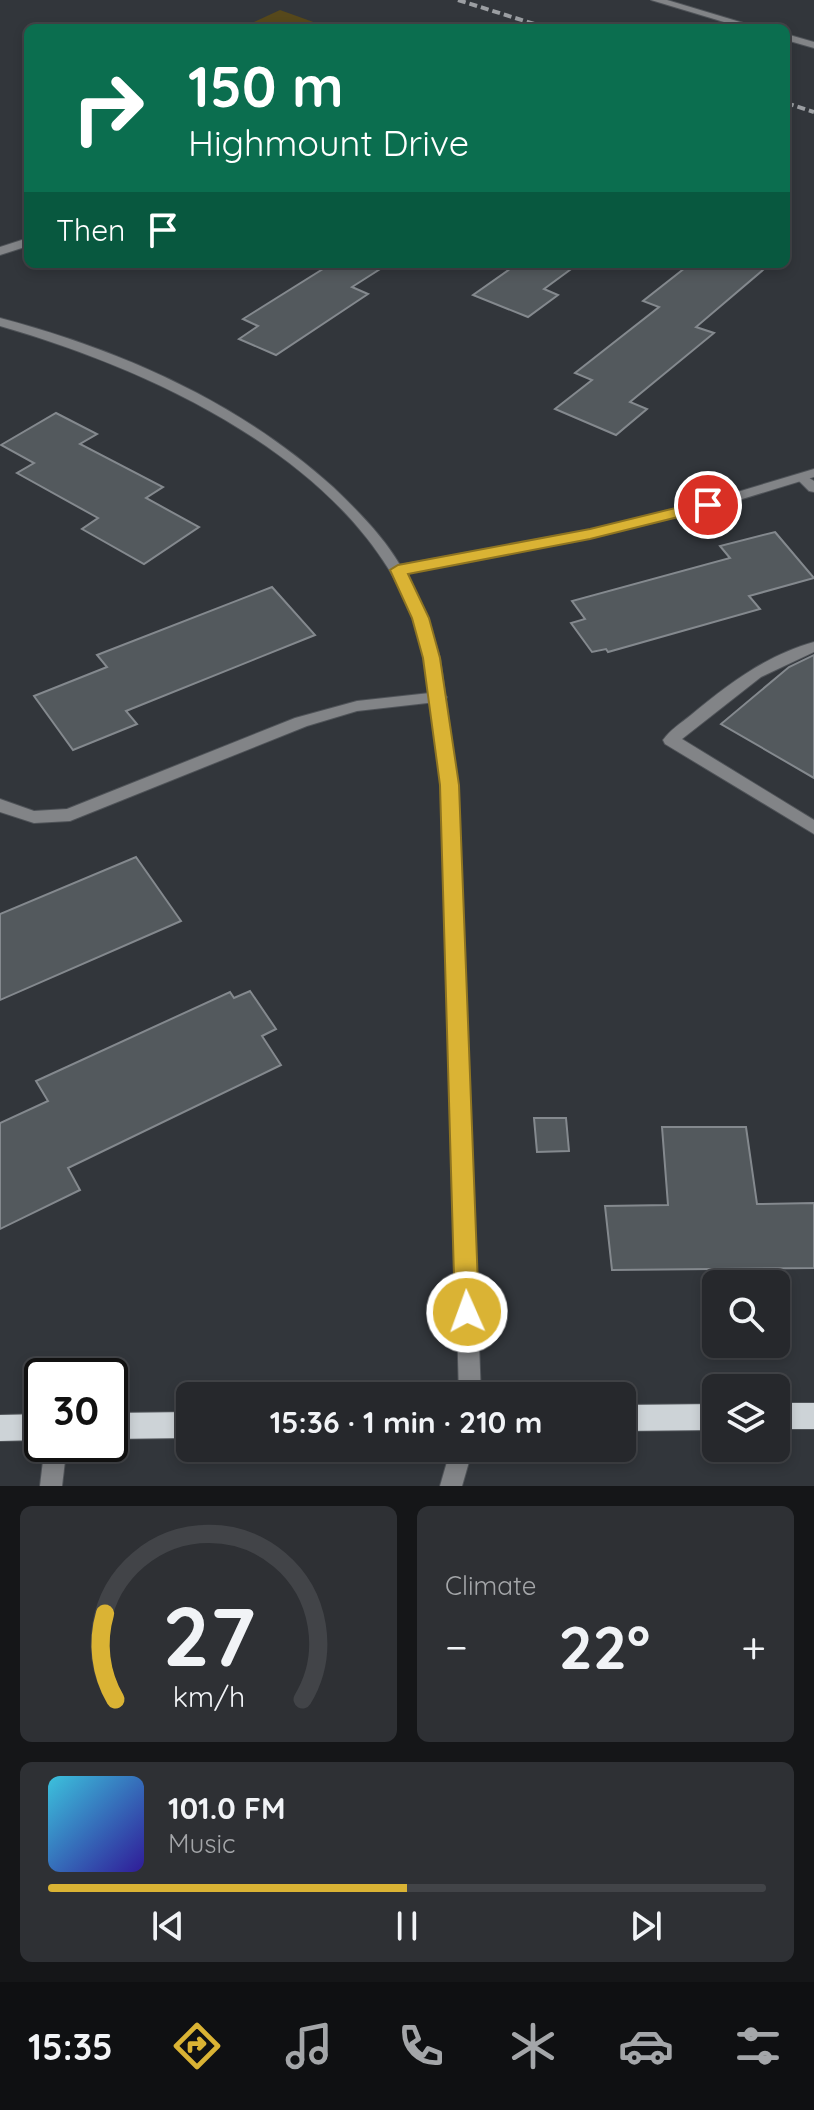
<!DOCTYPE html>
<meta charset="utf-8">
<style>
:root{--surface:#26282c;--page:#2e3034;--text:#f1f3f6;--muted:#a4a6a9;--line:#424448;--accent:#dab334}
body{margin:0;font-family:Quicksand,sans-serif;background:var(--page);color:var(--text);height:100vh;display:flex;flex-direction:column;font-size:30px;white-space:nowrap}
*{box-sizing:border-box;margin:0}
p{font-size:26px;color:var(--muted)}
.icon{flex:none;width:44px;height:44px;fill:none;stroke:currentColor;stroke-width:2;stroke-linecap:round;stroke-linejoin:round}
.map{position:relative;height:1486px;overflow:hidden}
.sheet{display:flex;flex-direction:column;gap:20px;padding:20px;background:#151618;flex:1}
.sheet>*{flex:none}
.hud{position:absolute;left:24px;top:24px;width:766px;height:244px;border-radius:12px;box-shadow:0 4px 12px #0003,0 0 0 2px var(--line);background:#0b6e4f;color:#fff;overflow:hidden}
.controls{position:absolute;left:702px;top:1270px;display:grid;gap:16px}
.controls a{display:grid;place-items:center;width:88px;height:88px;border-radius:12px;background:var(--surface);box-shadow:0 4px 12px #0003,0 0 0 2px var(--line);font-size:40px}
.speed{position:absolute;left:24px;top:1358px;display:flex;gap:16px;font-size:40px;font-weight:700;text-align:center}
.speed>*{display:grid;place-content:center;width:104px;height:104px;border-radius:50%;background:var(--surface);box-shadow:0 4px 12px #0003,0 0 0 2px var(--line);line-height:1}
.speed .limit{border:4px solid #111;border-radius:12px;background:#fff;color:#111}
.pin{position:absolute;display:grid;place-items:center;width:68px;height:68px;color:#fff;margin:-34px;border:4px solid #fff;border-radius:50%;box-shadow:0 2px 8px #0007}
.me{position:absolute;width:88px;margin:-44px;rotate:358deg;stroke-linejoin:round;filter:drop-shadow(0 0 6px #0008)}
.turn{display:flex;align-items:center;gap:28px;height:168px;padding:0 32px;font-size:36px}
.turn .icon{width:104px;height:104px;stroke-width:2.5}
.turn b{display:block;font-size:56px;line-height:68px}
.then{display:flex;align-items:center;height:76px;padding:0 32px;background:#0003;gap:16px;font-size:30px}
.big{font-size:60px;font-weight:700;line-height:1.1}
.sheet .tile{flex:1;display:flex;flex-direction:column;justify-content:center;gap:12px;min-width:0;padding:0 28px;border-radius:12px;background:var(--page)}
.sheet .dial{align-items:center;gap:0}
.dial svg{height:208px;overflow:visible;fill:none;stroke:var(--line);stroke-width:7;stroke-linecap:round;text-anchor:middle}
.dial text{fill:var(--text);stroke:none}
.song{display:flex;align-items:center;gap:24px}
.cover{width:96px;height:96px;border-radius:12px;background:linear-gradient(135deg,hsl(190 70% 55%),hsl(250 70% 35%))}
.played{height:8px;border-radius:4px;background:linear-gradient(90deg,var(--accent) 50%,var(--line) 50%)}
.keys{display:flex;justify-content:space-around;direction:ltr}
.heat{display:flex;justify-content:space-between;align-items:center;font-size:44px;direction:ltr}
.sheet .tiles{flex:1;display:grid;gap:20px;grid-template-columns:1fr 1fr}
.tile:last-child{grid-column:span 2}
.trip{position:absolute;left:176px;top:1382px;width:460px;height:80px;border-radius:12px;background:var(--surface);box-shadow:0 4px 12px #0003,0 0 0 2px var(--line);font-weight:700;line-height:80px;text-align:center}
.tabs{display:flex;height:128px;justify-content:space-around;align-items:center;background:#0f1012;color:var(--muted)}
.tabs .icon{width:56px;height:56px}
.tabs .active{color:var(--accent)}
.tabs b{font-size:36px;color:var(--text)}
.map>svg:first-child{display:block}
.green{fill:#56481b}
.building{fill:#53595d;stroke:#84898e;stroke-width:2}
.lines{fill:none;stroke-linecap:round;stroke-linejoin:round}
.service-casing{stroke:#4f5358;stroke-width:2}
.minor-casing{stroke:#4f5358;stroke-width:2}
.primary-casing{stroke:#4f5358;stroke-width:2}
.service{fill:#828487;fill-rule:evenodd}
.minor{fill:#828487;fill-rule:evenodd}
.primary{fill:#cdd3d7;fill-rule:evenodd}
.rail{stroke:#9b9ea2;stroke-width:4;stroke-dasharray:8 4;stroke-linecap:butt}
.route{fill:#dab334;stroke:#8e7422;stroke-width:2}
</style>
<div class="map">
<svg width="814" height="1486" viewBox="0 0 814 1486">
<rect width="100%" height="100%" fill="#32363b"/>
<path class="green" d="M280,10L330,28H241Z"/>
<g class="building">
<path d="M331,264H388L352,287L368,294L276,355L239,339L258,326L243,319Z"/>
<path d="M517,264H578L544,289L558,295L528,317L473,295Z"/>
<path d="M690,264H770L696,327L714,333L630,402L647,409L616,435L555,409L592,380L575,373L659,307L643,301Z"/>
<path d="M56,413L97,434L80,444L163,487L146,498L199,527L144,564L82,529L98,518L17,473L34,463L1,445Z"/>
<path d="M775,532L814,578L749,596L760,609L608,652L606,649L592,652L571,623L585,619L572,601L730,558L720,546Z"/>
<path d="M272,587L315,635L126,711L137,724L73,750L34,696L107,667L97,655Z"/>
<path d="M814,655V778L721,724L789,667Z"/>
<path d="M136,857L181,921L0,1000V914Z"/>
<path d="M250,991L276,1029L262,1036L281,1065L68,1168L80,1190L0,1229V1123L48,1101L36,1081L230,992L234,998Z"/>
<path d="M534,1118H566L569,1151L537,1152Z"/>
<path d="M662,1127H746L757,1204L814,1203V1268L612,1270L605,1206L668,1205Z"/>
</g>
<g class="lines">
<g class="service-casing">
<g id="service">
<path d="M803,474L814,481V492L809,491L796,478Z"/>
<path d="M814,642V652L761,677L682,739L814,820V834L665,744L663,740C670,730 681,723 691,715C728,684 767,655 814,642Z"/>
<path d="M439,692L447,697L445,701L357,711L307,726L70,821L34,823L0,812V799L34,811L67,809L295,718L357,701Z"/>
<path d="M45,1444H67L62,1486H40Z"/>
<path d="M451,1448H473L462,1486H440Z"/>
</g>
</g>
<g class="minor-casing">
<g id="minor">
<path d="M651,0H667L760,28H744Z"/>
<path d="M786,34L814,42V48L786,40Z"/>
<path d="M28,238V246L0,255V247Z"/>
<path d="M0,318C121,350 239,402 333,487C357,510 383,536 400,565L590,530L704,502L814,469V477L713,508L590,538L404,573L427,617L440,658L458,785L481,1396H459C455,1245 451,1095 446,944C444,845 448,734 420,638C369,468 157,371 0,326Z"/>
</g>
</g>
<g class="primary-casing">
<g id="primary">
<rect x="776" y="1403" width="38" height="26"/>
<path d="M716,1404V1430L622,1431V1405Z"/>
<path d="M190,1412V1438L110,1439V1413Z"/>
<path d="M42,1414V1440L0,1441V1415Z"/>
</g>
</g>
<use href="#service" class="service"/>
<use href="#minor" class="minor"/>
<use href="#primary" class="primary"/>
<g class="rail">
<path d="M458,0L547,28"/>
<path d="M786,103L814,112"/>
</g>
</g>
<path class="route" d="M708,500L716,505L714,508L590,539L408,574L429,618L440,658L459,785L479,1312L476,1319L467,1323L459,1319L455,1312L440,785L423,658L412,618L390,570L398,565L590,529Z"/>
</svg>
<div class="controls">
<a><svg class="icon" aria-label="search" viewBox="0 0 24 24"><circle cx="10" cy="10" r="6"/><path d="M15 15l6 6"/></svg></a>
<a><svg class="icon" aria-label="layers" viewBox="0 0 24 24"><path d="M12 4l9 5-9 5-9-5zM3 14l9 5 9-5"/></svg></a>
</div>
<div class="speed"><div class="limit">30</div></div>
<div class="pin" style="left:708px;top:505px;background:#d93025"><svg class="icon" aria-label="arrive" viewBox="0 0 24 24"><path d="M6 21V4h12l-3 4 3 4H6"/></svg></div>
<svg class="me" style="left:467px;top:1312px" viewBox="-20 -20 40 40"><circle r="17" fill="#dab334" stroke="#fff" stroke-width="3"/><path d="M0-11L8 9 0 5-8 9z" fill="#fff"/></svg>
<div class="trip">15:36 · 1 min · 210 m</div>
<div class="hud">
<div class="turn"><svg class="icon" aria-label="right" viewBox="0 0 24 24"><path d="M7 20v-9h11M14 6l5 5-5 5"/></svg><div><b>150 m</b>Highmount Drive</div></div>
<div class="then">Then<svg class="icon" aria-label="arrive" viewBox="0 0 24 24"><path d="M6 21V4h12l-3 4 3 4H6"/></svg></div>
</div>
</div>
<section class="sheet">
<div class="tiles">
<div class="tile dial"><svg viewBox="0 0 100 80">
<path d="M14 69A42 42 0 1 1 86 69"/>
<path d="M14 69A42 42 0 0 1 10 36" stroke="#dab334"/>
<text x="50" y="56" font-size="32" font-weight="700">27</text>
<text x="50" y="72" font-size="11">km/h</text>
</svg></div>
<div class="tile"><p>Climate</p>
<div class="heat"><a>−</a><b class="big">22°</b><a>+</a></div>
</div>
<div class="tile">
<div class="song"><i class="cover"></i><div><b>101.0 FM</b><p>Music</p></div></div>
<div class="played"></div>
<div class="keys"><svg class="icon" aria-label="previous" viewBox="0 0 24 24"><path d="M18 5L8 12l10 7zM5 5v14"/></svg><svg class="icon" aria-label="pause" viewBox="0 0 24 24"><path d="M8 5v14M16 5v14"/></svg><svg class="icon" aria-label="next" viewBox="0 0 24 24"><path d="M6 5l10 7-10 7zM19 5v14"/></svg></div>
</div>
</div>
</section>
<nav class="tabs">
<b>15:35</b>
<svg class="icon active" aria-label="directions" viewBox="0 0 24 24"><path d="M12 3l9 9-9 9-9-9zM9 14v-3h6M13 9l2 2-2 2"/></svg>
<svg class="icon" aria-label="music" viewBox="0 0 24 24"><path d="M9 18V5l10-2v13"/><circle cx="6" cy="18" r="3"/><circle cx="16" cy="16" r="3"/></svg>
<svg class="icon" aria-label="phone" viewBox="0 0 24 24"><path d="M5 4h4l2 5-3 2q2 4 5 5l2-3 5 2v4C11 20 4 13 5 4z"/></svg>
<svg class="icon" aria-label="climate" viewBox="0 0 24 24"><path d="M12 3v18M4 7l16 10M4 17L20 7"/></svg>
<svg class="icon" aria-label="car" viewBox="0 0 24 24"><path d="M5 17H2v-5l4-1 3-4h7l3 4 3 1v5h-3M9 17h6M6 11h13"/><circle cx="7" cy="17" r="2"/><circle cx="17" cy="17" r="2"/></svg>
<svg class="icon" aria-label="filters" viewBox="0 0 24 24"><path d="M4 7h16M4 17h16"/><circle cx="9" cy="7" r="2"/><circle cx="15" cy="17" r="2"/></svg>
</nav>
